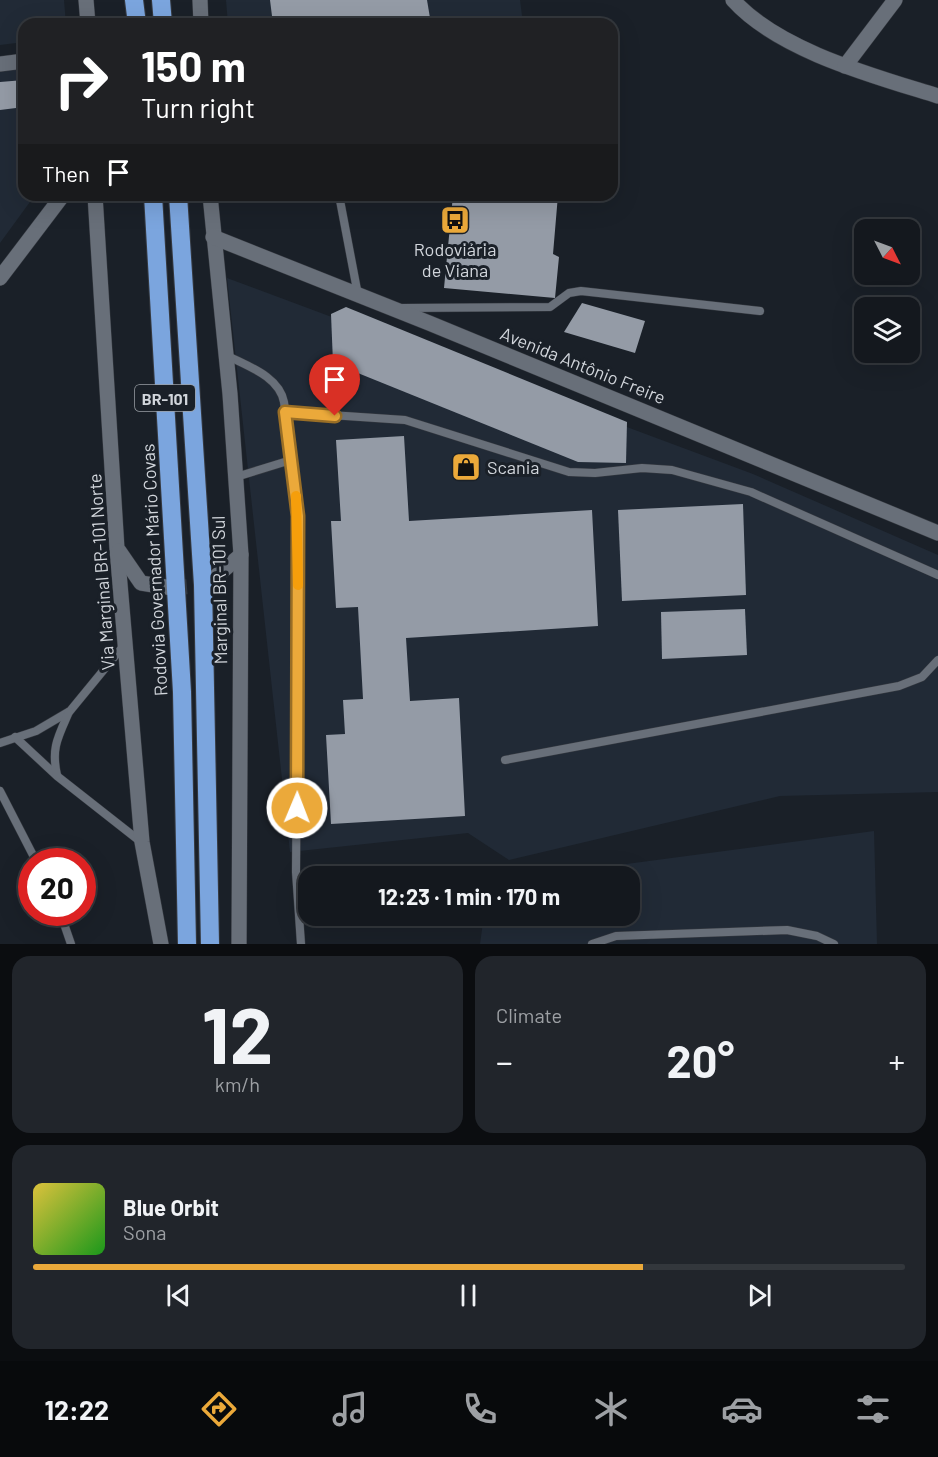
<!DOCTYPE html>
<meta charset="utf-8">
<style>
:root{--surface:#14181e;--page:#21252b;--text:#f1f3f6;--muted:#9da0a4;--line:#33373c;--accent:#eba93a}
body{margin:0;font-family:Barlow,sans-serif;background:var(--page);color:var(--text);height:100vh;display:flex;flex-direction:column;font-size:22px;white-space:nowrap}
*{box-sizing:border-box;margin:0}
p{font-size:20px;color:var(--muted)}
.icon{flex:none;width:33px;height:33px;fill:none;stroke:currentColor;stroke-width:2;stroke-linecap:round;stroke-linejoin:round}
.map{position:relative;height:944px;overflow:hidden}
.sheet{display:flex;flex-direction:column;gap:12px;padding:12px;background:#0b0d10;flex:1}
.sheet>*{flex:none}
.hud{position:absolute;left:18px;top:18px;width:600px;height:183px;border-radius:18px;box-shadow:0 6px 24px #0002,0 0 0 2px var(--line);background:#202124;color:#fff;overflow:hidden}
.needle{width:39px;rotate:132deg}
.controls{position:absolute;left:854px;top:219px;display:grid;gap:12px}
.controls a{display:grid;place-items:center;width:66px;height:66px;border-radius:12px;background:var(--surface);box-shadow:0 6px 24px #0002,0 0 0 2px var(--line);font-size:30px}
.speed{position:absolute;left:18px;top:848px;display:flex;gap:12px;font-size:30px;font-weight:700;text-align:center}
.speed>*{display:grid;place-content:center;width:78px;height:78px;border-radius:50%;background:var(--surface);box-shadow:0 6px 24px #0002,0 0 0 2px var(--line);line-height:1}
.speed .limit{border:9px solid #d22;background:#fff;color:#111}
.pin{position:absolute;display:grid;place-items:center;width:51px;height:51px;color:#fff;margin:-62px -26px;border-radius:50% 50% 50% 0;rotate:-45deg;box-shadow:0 0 6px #0007}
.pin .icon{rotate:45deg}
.me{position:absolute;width:66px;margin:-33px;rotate:1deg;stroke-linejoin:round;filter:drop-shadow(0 0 4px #0008)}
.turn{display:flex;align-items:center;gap:21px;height:126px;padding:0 24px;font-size:27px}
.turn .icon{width:78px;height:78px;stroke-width:2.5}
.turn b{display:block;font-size:42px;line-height:51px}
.then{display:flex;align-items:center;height:57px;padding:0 24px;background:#0003;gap:12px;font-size:22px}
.big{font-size:45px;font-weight:700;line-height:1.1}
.sheet .widget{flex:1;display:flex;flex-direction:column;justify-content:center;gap:9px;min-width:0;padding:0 21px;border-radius:18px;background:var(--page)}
.sheet .dial{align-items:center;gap:0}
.dial b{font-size:78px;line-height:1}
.song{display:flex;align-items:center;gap:18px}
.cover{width:72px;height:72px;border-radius:9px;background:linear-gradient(135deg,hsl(50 70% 55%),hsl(120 70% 35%))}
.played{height:6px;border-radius:3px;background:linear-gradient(90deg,var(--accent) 70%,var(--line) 70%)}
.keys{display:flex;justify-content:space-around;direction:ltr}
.heat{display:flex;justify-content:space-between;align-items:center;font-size:33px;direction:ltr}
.sheet .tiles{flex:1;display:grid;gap:12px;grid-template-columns:1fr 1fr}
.widget:last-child{grid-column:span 2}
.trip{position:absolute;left:298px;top:866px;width:342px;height:60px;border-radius:18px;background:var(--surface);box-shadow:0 6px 24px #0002,0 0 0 2px var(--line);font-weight:700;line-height:60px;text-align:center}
.tab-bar{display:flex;height:96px;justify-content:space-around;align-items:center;background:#080a0c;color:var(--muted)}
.tab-bar .icon{width:42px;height:42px}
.tab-bar .current{color:var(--accent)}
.tab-bar b{font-size:27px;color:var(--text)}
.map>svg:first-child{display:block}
.built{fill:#212a36}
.building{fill:#949ba6}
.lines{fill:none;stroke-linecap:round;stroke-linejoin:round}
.secondary-tunnel{stroke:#353b43;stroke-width:15;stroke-dasharray:15 8;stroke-linecap:butt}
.lane-casing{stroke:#363a41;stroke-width:9}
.street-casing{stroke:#363a41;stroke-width:16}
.secondary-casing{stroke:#363a41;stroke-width:16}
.highway-casing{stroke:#363a41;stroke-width:20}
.lane{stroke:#686f79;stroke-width:8}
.street{stroke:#686f79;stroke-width:15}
.secondary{stroke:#686f79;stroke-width:15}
.highway{stroke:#7ba5de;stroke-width:18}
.route-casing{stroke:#996e26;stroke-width:15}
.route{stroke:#eba93a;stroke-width:10}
.slow{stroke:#f59e0b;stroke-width:10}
.labels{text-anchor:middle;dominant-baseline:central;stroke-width:6;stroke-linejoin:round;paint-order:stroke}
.shield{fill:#1a2028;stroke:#9a9fa5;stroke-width:1.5}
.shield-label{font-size:16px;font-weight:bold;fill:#d1d5db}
.poi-label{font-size:18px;fill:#d1d5db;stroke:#1a2028}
.street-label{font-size:18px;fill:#d1d5db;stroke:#1a2028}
</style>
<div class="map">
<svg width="938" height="944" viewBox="0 0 938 944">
<rect width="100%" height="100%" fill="#1a2028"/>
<g class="built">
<path d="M0,0H64L66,24H24V42L0,45Z"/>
<path d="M226,0H520L523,24H228Z"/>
<path d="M24,64V195H35L0,243V67Z"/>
<path d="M227,278L753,474L938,555V792L780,796L509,860L468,833L290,852Z"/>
<path d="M874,831L877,944H480L484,915H630V876H536Z"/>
</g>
<g class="building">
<path d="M270,0H427L431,24H273Z"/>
<path d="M24,80V107L0,110V82Z"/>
<path d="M453,195H558L553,254L559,257L555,298L444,288Z"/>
<path d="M582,303L645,321L635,353L564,332Z"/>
<path d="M346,307L627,422L626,463L578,462L333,363L331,314Z"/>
<path d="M404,436L409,521L592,510L598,626L406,638L410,701L459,698L465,816L331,824L326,735L345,734L343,700L363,699L358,607L336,608L331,521H341L336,440Z"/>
<path d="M743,504L746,595L622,601L618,510Z"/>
<path d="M745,609L747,655L662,659L661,612Z"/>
</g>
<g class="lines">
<path class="secondary-tunnel" d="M172,588L206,585"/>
<g class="lane-casing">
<g id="lane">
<path d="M339,195L358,295"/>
<path d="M403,308L550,307L569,293L581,291L760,311"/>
<path d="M226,355C247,366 279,376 284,402L299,516L296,872L301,944"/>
<path d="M286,412L405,420L569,472L595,473L642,468L672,470L751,492L938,575"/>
<path d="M236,477L291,460"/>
<path d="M15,737L57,776L141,842"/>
<path d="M0,743L36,731L70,711L125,644"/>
<path d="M505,760L899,686L922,677L938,660"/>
<path d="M57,775C51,748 58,737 69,712"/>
<path d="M0,791L36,861"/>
<path d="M60,912L71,944"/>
<path d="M592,944L616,936L787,930L817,936L834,944"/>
</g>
</g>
<g class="street-casing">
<g id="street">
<path d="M733,0C779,51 874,76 938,96"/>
<path d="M0,64L24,61"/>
<path d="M845,66L895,0"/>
</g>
</g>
<g class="secondary-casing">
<g id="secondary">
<path d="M86,0L88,24"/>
<path d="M200,0L201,24"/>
<path d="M95,195L117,549L142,842L161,944"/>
<path d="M210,195L230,394L241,555L239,944"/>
<path d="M213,237L429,323L938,533"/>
<path d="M0,278L63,195"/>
<path d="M119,551L141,583L172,588"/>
<path d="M206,585L241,555"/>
</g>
</g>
<g class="highway-casing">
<g id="highway">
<path d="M134,0L137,24"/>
<path d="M161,0L163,24"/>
<path d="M153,195L182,692L187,944"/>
<path d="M178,195L203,585L210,944"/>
</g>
</g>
<use href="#lane" class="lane"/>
<use href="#street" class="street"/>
<use href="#secondary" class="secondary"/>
<use href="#highway" class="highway"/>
</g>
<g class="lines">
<g class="route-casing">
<path id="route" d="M297,808L298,516L285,412L335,416"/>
</g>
<use href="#route" class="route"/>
<path class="slow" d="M296,496L298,585"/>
</g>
<defs>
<g id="bus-square" transform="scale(1.5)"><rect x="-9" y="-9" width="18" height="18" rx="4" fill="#eba93a" stroke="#1a2028"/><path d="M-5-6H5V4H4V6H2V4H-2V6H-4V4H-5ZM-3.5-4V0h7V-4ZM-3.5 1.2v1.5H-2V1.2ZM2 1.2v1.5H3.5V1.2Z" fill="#111"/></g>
<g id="shop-square" transform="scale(1.5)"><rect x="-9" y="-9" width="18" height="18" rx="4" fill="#eba93a" stroke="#1a2028"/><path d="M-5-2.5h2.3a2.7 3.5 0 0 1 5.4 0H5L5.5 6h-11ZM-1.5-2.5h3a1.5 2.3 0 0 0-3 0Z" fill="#111"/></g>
</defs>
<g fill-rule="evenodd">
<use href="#bus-square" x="455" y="220"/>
<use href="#shop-square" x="466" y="467"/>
</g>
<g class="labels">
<rect class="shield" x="135" y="385" width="60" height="26" rx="4.5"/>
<g class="shield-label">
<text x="165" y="398">BR-101</text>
</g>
<g class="poi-label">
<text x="455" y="249">Rodoviária<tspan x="455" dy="21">de Viana</tspan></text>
<text x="487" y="467" text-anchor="start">Scania</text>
</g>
<g class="street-label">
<text transform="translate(583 365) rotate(22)">Avenida Antônio Freire</text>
<text transform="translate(154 570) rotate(-93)">Rodovia Governador Mário Covas</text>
<text transform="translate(101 572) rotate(-94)">Via Marginal BR-101 Norte</text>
<text transform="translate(219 590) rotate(-91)">Marginal BR-101 Sul</text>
</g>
</g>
</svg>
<div class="controls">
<a><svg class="needle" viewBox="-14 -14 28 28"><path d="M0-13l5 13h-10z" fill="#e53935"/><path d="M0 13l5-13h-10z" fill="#9da0a4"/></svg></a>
<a><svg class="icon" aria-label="layers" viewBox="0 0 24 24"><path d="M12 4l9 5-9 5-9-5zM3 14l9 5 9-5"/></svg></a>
</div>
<div class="speed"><div class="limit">20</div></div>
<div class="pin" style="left:335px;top:416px;background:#d93025"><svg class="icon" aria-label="arrive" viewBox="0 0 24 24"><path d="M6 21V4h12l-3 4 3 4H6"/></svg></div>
<svg class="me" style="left:297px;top:808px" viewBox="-20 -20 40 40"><circle r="17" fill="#eba93a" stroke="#fff" stroke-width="3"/><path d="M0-11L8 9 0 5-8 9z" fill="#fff"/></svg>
<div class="trip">12:23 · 1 min · 170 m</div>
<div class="hud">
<div class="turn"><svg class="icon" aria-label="right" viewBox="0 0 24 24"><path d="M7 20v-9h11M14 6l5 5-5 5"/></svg><div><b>150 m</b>Turn right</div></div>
<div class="then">Then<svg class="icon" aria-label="arrive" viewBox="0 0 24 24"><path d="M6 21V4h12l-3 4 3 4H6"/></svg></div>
</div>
</div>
<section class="sheet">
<div class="tiles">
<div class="widget dial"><b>12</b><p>km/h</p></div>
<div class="widget"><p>Climate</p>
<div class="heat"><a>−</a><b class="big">20°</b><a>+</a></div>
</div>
<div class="widget">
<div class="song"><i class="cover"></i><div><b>Blue Orbit</b><p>Sona</p></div></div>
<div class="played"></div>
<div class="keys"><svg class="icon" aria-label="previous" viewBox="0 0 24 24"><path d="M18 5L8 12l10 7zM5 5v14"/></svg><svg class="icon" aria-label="pause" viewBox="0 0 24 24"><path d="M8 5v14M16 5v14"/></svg><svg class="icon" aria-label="next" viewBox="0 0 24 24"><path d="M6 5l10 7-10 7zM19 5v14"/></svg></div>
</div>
</div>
</section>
<nav class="tab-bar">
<b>12:22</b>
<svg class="icon current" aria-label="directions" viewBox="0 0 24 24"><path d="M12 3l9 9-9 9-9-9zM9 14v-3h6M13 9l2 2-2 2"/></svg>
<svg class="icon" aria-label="music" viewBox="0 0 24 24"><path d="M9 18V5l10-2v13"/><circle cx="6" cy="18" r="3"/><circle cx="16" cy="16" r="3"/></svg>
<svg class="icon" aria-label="phone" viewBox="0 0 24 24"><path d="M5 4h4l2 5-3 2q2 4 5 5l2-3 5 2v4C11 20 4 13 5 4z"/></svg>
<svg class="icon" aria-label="climate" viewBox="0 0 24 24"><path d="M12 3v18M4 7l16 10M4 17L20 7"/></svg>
<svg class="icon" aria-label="car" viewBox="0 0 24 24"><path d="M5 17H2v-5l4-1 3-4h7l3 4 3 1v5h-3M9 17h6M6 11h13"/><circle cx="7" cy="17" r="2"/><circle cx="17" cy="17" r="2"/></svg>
<svg class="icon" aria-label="filters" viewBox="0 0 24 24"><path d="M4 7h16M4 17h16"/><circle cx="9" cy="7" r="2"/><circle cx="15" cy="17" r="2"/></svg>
</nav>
